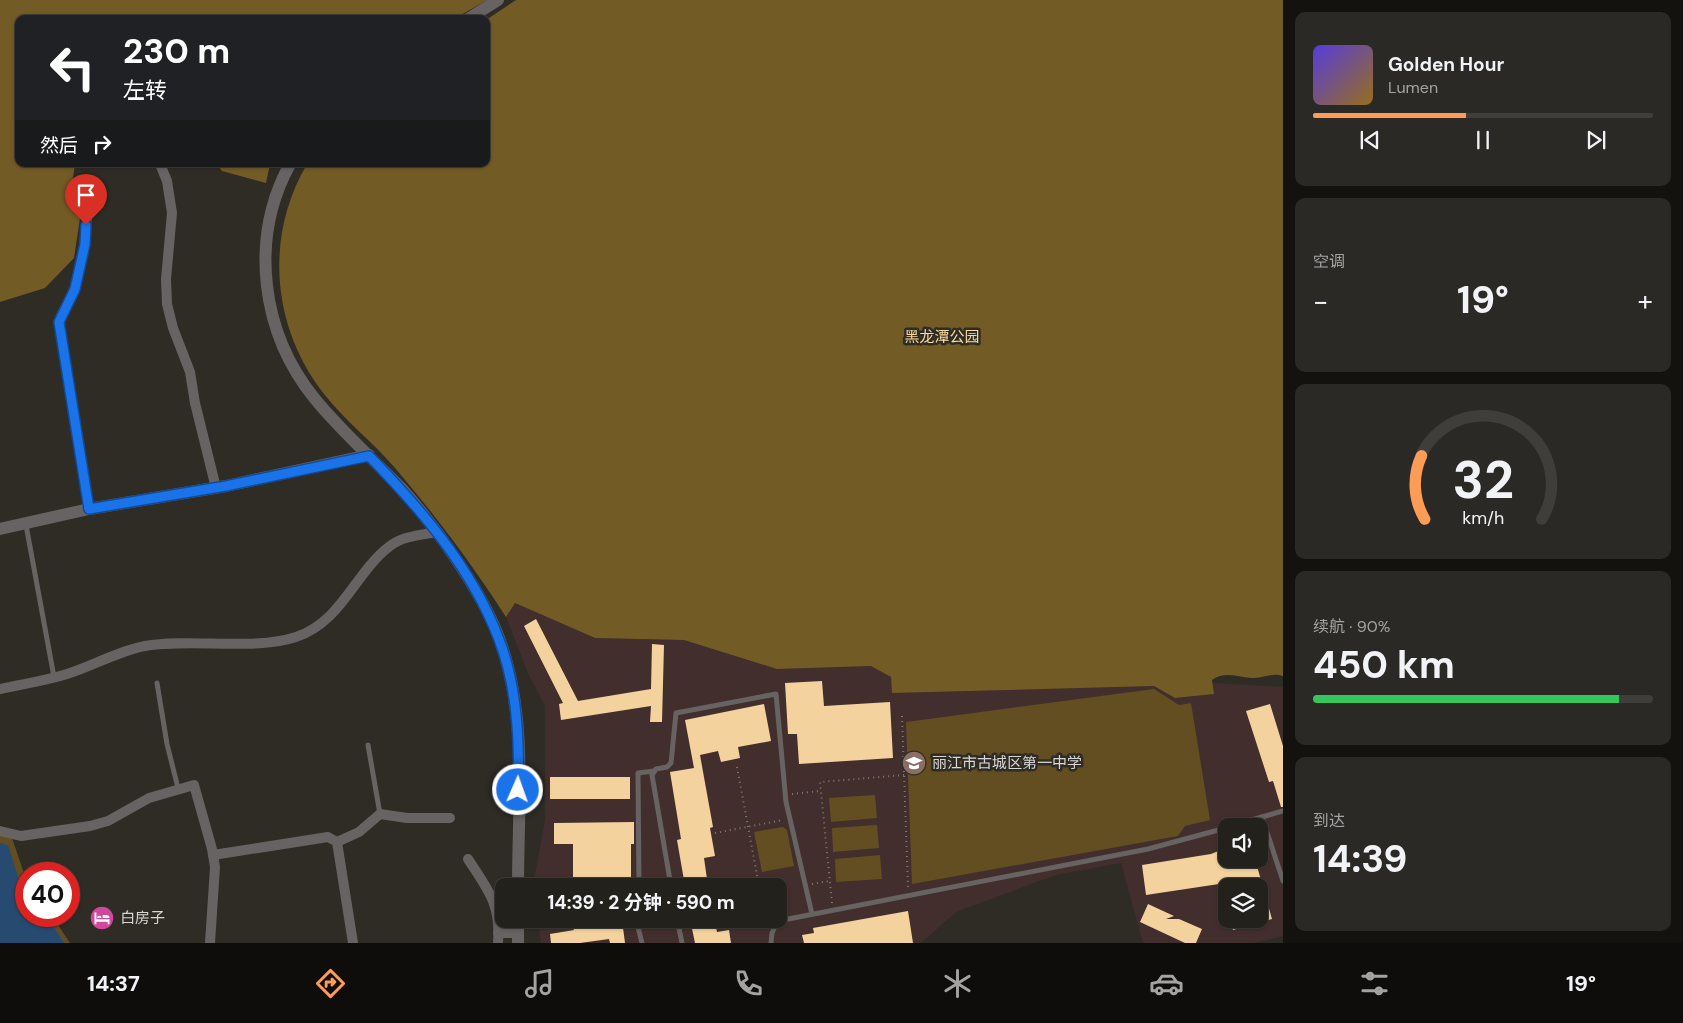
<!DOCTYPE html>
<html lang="zh">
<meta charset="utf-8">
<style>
:root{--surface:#23211c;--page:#2b2925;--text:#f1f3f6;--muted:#a3a3a3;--line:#403e3b;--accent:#fd9c56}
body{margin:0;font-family:"DM Sans","Noto Sans SC",sans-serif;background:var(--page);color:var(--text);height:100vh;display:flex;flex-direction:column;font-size:19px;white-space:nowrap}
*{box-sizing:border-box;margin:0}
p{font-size:16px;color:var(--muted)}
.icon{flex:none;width:28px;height:28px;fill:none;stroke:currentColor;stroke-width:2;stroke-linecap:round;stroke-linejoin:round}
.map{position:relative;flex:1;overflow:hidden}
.drawer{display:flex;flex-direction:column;gap:12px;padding:12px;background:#13120f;width:400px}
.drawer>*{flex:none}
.top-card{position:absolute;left:15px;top:15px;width:475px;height:152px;border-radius:10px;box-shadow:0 1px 4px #0004,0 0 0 1px var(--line);background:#202124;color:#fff;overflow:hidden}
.controls{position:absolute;left:1218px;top:818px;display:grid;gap:10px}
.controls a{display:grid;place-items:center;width:50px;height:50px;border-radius:10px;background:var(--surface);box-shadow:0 1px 4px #0004,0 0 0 1px var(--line);font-size:25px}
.speed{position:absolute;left:15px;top:862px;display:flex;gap:10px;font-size:25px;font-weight:700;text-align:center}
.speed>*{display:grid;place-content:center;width:65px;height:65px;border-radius:50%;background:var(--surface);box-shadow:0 1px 4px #0004,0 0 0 1px var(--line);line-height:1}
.speed .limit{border:8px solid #d22;background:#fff;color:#111}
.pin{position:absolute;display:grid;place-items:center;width:42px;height:42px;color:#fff;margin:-51px -21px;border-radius:50% 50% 50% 0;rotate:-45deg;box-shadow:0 0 5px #0007}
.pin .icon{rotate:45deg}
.me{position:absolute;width:55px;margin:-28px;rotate:2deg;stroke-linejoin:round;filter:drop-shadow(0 0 4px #0008)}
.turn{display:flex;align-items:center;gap:18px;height:105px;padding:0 25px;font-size:22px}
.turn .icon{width:65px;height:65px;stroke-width:2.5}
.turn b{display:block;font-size:35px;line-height:42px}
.then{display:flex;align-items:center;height:48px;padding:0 25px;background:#0003;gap:10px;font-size:19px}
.big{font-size:38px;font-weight:700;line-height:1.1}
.drawer .widget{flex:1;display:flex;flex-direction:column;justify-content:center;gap:8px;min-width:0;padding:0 18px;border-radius:10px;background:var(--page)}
.drawer .dial{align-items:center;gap:0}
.dial svg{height:130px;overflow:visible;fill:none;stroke:var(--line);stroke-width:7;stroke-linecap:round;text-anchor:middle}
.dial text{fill:var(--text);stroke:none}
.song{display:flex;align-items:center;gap:15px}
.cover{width:60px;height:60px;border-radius:8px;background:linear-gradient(135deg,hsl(250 70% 55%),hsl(40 70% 35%))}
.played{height:5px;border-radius:2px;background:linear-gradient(90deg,var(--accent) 45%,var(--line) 45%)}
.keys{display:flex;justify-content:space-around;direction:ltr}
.heat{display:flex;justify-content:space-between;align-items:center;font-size:28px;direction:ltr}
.charge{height:8px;border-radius:4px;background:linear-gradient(90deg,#34c759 90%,var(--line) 0)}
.trip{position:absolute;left:495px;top:878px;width:292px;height:50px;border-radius:10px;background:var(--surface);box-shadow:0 1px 4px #0004,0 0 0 1px var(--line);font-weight:700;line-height:50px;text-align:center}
.dock{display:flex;height:80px;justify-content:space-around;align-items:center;background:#0e0d0b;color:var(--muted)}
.dock .icon{width:35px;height:35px}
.dock .current{color:var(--accent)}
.dock b{font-size:22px;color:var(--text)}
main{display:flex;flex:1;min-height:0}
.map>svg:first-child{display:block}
.education{fill:#422e2d;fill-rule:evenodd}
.green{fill:#624e21}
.forest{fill:#735b26}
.water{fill:#274a71}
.building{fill:#f4d29e}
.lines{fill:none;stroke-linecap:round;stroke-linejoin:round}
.path{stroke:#7e7c77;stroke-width:2;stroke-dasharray:1 4;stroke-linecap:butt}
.service{stroke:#666362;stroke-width:5}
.minor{stroke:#666362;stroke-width:10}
.tertiary{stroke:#666362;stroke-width:12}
.route-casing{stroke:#114b97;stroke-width:12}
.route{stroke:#1a73e8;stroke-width:9}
.labels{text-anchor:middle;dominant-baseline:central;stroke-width:5;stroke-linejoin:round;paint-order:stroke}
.park-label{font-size:15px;fill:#fadb9d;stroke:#2f2c26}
.poi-label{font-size:15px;fill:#d8d6d2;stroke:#2f2c26;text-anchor:start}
</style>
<main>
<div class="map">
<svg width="1283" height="943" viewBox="0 0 1283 943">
<rect width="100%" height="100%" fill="#2f2c26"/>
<path class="education" d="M514,603L595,638L684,640L777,669L872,666L891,677L892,693L1154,686L1175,698L1213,694V683L1283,687V936L1254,943H1143L1121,863L1056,875L956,912L921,943H541L538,919H779V886H533L545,820V706L528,673L506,617ZM1226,826H1259V859H1226ZM1226,886H1259V919H1226Z"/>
<g class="green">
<path d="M1154,689L1179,705L1191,703L1210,820L1185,826L1178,836L912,884L906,722Z"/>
<path d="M875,795L877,818L831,822L829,798Z"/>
<path d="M877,825L879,848L833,852L832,828Z"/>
<path d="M783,827L787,830L794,866L762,872L754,832Z"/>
<path d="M0,836L12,838L26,879V916H52L70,943H0Z"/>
<path d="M880,855L882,879L836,882L835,859Z"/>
</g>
<g class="forest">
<path d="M0,0H487L454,19H19V164H75L71,191L84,192L74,258L45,288L0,302Z"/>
<path d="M516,0H1283V676C1272,672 1262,679 1251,678C1237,677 1225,671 1212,680L1214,694L1175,698L1154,686L892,693L891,677L871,666L777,669L684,640L595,638L515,603L506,617C472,564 436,516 395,468C373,442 345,421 324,394C272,328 264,237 307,164H486V20Z"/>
<path d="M217,164H270L266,183L222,171Z"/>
</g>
<path class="water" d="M0,843L8,845L21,887L26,896V916H47L64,943H0Z"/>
<g class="building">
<path d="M536,619L578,701L651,689L652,644L664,645L662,722H650L651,706L561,720L559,704L563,703L524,626Z"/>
<path d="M822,681L824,706L890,702L893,758L799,764L797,734H788L785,683Z"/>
<path d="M764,704L771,741L738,747L740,758L721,762L718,751L700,755L713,827L710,828L715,856L704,858L708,886H685L677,840L681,839L670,772L694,768L685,720Z"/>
<path d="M1270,704L1283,746V807H1281L1273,781L1269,782L1246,711Z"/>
<rect x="550" y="777" width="80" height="22"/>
<path d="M634,822V844H631V886H573V844H554V823Z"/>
<path d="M1226,848V859H1255L1272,919L1233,930L1229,919H1259V886H1220L1219,884L1146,895L1142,865L1211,854Z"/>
<path d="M1148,904L1174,916L1166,919H1179L1202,929L1196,943H1185L1140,922Z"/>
<path d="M908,911L913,943H804L802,935L814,933L813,928Z"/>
<path d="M690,919H714L717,932L729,930L731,943H695Z"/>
<path d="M622,920L625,943H610L609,939L580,943H551L550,934L574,930L573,928Z"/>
</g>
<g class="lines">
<g class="path">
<path d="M902,716L908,887"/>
<path d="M737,767L759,886"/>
<path d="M792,794L820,791"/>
<path d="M715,833L783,820"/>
<path d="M812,884L829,881"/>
<path d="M832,903L820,782L904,775"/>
<path d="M765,919L767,925"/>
</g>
<g class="service">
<path d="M26,525L54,677"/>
<path d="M157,683L167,744L178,788"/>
<path d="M368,745L380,814"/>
<path d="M1262,817L1283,811"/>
<path d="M1231,826L1262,817L1283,881"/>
<path d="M639,886L638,773L654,771"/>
<path d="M671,886L652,775L656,769L667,767L671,763L676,713L776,694L786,802L812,914"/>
<path d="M636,919L642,943"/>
<path d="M677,919L682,943"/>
<path d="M771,943L772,933L778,921L1148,849L1226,828"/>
</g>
<g class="minor">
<path d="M160,164L167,181L172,213L166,279L167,304L173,328L190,372L195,403L216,488"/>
<path d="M89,509L59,322C62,309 72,299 75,287C85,254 87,220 89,186"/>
<path d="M0,689C22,684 45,681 67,674C93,666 118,651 145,646C191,638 253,651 296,637C342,622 355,572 390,546C403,536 421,535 437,532"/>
<path d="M0,831L21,836L90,826L108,821L149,798L194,785L212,849L215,867L210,943"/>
<path d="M337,842L359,832L380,814L407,818H450"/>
<path d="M213,855L328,837L337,842L353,943"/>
<path d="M468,859C488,890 501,904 498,943"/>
<path d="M498,933H518"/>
</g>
<g class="tertiary">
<path d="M468,19L498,0"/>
<path d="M290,164C249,239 261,333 315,399C341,431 373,459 402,489C436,527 481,590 499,638C528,716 518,804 518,886"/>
<path d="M0,529L89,509L226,486L369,455"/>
<path d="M518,943V919"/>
</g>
</g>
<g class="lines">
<g class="route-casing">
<path id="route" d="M86,225L85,244L75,289L59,322L89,509L226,486L369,456C420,508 471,567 498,637C517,684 520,739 518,790"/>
</g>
<use href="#route" class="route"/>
</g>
<defs>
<g id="school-disc" transform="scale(1.25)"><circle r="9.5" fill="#8d6e63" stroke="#2f2c26"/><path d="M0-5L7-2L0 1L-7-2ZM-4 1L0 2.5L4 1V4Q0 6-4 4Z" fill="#fff"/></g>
<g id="hotel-disc" transform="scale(1.25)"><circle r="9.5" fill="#d1479c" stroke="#2f2c26"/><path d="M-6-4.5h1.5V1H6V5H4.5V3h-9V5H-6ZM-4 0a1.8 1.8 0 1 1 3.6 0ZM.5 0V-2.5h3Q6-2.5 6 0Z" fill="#fff"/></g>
</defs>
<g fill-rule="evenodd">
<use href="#school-disc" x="914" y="763"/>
<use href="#hotel-disc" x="102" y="918"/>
</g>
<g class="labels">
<g class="park-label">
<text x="942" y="337">黑龙潭公园</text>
</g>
<g class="poi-label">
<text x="932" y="763">丽江市古城区第一中学</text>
<text x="120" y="918">白房子</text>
</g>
</g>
</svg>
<div class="controls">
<a><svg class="icon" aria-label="sound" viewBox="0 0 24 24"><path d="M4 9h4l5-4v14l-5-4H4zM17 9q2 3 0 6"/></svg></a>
<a><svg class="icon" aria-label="layers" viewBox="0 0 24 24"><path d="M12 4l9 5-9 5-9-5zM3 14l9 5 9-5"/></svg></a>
</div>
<div class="speed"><div class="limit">40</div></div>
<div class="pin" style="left:86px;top:225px;background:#d93025"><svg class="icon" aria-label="arrive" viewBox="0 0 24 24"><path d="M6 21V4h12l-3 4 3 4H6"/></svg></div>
<svg class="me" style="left:518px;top:790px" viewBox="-20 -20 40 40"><circle r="17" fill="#1a73e8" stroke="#fff" stroke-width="3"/><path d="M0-11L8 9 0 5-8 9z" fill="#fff"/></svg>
<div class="trip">14:39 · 2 分钟 · 590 m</div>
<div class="top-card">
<div class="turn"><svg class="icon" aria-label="left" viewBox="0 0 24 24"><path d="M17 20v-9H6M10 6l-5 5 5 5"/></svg><div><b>230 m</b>左转</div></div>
<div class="then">然后<svg class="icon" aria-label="right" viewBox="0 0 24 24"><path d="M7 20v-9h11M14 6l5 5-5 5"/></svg></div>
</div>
</div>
<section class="drawer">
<div class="widget">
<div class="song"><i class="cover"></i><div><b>Golden Hour</b><p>Lumen</p></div></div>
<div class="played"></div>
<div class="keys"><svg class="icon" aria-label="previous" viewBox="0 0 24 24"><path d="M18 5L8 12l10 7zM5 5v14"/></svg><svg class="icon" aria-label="pause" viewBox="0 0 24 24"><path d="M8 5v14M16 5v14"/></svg><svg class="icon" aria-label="next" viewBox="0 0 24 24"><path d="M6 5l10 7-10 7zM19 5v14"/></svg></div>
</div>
<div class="widget"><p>空调</p>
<div class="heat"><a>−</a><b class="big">19°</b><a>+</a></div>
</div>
<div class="widget dial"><svg viewBox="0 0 100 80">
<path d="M14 69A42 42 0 1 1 86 69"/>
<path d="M14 69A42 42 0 0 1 12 30" stroke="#fd9c56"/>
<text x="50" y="56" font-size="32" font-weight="700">32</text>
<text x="50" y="72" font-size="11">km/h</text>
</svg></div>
<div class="widget"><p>续航 · 90%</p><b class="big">450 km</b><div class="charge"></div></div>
<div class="widget"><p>到达</p><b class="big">14:39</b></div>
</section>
</main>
<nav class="dock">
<b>14:37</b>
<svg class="icon current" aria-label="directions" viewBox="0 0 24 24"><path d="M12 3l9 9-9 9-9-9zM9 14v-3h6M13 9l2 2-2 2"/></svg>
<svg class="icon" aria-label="music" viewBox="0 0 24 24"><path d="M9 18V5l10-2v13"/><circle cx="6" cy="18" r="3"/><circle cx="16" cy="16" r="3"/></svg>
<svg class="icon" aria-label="phone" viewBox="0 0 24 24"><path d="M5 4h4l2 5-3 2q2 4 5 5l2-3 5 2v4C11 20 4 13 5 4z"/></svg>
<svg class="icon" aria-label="climate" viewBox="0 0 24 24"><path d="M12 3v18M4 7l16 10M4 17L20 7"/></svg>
<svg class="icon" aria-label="car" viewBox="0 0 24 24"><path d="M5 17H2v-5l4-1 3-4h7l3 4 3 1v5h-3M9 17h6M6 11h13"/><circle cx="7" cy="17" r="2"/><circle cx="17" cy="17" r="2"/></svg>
<svg class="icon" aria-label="filters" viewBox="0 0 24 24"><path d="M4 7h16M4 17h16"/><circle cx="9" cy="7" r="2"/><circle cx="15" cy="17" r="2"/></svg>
<b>19°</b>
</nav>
